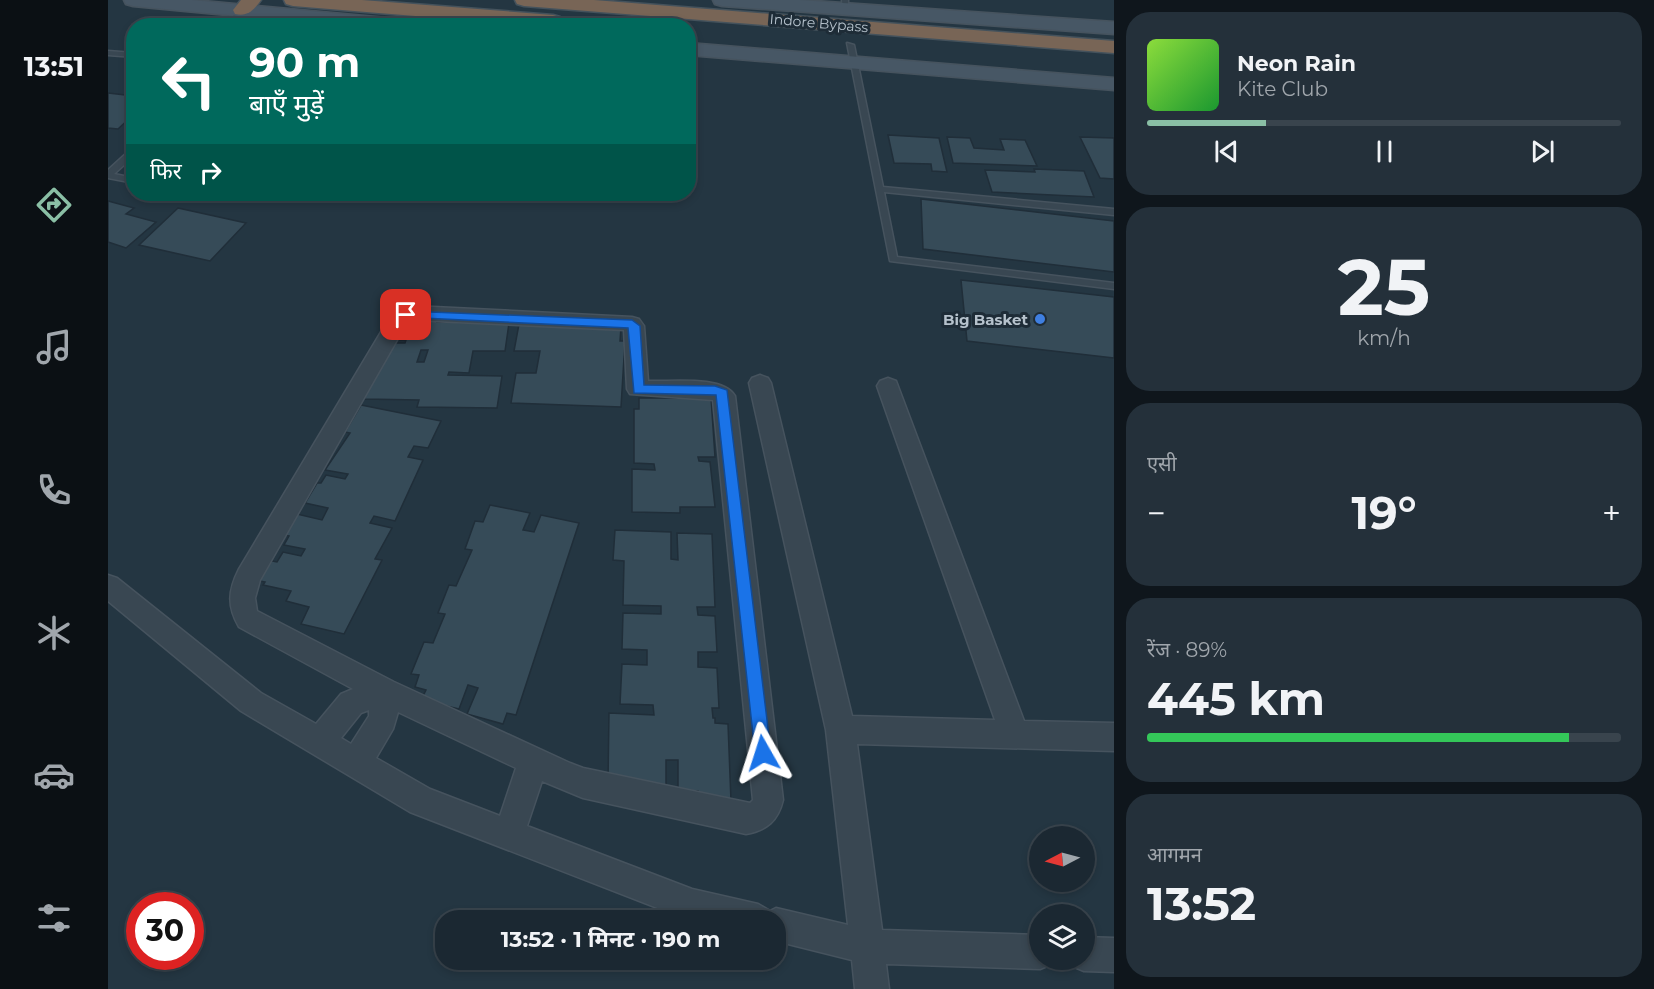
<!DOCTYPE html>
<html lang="hi">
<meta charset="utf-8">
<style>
:root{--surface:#1b2832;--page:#24303a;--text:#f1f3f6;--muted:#a0a6ac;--line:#39444d;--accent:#8abfa5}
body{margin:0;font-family:Montserrat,"Noto Sans Devanagari",sans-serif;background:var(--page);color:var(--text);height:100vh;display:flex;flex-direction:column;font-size:22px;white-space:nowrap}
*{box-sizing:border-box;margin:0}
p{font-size:20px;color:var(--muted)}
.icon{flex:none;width:33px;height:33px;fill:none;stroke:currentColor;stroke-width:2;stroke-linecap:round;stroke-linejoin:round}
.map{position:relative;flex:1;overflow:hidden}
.details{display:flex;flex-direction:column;gap:12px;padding:12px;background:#0f161c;width:540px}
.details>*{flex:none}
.banner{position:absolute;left:18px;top:18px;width:570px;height:183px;border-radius:24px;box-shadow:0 3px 9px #0003,0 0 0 2px var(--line);background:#00695c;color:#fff;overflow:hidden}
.needle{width:39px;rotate:264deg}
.controls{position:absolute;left:921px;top:826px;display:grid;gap:12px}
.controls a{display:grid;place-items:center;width:66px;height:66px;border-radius:50%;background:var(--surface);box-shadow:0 3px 9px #0003,0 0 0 2px var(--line);font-size:30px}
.speed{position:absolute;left:18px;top:892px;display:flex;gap:12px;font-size:30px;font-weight:700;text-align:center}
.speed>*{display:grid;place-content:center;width:78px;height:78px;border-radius:50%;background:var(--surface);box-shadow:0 3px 9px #0003,0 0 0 2px var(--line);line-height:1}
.speed .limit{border:9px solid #d22;background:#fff;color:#111}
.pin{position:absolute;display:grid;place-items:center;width:51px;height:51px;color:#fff;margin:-26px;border-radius:12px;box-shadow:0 3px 9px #0006}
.me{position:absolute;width:66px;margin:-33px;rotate:354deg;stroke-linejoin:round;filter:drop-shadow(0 0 4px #0008)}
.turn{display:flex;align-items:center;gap:21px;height:126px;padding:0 24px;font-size:27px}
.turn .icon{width:78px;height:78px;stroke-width:2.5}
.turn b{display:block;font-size:42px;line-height:51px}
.then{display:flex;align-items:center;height:57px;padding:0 24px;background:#0003;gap:12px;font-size:22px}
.big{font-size:45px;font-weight:700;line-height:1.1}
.details .tile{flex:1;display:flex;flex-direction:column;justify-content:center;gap:9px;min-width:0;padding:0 21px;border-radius:24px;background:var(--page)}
.details .dial{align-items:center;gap:0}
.dial b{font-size:78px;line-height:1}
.song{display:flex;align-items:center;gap:18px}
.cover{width:72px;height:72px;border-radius:9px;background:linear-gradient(135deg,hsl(90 70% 55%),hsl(130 70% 35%))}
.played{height:6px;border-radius:3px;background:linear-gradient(90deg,var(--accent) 25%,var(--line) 25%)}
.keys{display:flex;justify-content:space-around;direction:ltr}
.heat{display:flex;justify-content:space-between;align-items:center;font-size:33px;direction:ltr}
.charge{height:9px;border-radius:4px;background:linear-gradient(90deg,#34c759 89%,var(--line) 0)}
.trip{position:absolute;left:327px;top:910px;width:351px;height:60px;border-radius:24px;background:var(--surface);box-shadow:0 3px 9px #0003,0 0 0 2px var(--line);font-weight:700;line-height:60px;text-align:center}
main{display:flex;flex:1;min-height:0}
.tab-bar{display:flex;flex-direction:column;width:108px;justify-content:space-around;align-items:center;background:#0b1014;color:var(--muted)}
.tab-bar .icon{width:42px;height:42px}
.tab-bar .active{color:var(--accent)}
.tab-bar b{font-size:27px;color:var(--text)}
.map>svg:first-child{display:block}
.building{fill:#364b58;stroke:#202e39;stroke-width:1.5;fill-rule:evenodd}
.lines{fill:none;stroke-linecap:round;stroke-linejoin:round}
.lane-casing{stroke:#46535e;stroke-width:3}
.street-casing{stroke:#46535e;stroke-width:3}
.secondary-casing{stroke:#46535e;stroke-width:3}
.highway-casing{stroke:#44525c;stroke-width:3}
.lane{fill:#394752;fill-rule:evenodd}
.street{fill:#394752;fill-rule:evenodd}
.secondary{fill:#475765;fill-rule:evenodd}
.highway{fill:#786556;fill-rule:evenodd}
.route{fill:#1a73e8;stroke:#114b97;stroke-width:1.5}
.shop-dot{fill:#3f7fe0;stroke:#1e2c37;stroke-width:2}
.labels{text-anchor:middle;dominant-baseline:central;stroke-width:6;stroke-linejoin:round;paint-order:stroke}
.far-street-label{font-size:14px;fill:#b6c2cc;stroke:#1e2c37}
.poi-label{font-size:15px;font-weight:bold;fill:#b6c2cc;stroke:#1e2c37;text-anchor:end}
</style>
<main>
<nav class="tab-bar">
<b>13:51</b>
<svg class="icon active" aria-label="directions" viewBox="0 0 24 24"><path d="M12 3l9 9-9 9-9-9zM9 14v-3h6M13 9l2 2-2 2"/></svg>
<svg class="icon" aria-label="music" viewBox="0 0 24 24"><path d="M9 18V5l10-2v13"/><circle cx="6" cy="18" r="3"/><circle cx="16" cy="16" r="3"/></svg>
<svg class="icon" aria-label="phone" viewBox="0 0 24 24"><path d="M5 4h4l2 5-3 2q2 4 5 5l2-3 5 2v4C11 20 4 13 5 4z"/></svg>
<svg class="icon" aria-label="climate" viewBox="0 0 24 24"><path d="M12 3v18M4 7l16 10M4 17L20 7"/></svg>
<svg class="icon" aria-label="car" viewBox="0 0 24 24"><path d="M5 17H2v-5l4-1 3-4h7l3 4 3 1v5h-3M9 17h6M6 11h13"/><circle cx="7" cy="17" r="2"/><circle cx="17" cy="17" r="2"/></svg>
<svg class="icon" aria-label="filters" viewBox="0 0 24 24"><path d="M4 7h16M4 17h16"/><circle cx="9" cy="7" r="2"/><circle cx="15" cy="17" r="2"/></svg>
</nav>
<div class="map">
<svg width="1006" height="989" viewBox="0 0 1006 989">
<rect width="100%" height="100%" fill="#243642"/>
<g class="building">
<path d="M58,20L112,26H52Z"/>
<path d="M0,93L26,96V114L10,129L0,128Z"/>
<path d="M780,135L831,138L839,172L824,171L823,164L786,163Z"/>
<path d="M839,137L862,138L866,148L896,150L892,139L917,140L929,166L845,163Z"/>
<path d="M972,137L1006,138V179L992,178Z"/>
<path d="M926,169L976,171L986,197L884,192L877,170L927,172Z"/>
<path d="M813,199L1006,221V272L815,249Z"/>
<path d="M0,201L26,208L18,214L48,222L18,248L0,242Z"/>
<path d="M70,208L138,223L102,261L31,245Z"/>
<path d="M853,280L1006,297V358L859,341Z"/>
<path d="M300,317H330L329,322L401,323L397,351H365L361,373L341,372L340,375L394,376L389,408L309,407L311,400L256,399L262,377H268H266L269,366L275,367L272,366L282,343H297L298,340H288L291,328H298ZM313,350H320L316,362H309Z"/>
<path d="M411,324L513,327L512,341H517L513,407L403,403L408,373H428L432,351H406Z"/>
<path d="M531,398H603L607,457H590L591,461L602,462L607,507H572V513L524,512V469L547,470L546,464L526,463V409H531Z"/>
<path d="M253,405L333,421L320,448L306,446L300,457L315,460L287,521L266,516L262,523L284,528L267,559L274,560L236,634L193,624L201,607L178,601L183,591L155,585L157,582L147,580L159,560L169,562L175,552L193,556L197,549L176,545L181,536L177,535L189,514L214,520L220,508L197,503L209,483H213L218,475L237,479L240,474L217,470L242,433L237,432Z"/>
<path d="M382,505L422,513L415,530L426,532L433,515L471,523L408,715L399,713L395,724L359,714L370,688L360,685L351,709L313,700L318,690L307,687L311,675L303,674L316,642L325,643L337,614L330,613L341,585L348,586L364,550L357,549L367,521L375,522Z"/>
<path d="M507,530L563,532V559L570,560L569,533L604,534L607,607H589L590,615L607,616L609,652H590V667L609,668L611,708H604L605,718H607V723L620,724L623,801L590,800V791L570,790V760H558V785L500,782L501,713L546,715L545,705L512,704L514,664L539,665V650L514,649L515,613L553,614V606L515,605L516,561L505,560Z"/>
</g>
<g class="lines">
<g class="lane-casing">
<g id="lane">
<path d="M734,0H740V10L735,9Z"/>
<path d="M132,9L137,10L122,26H115Z"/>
<path d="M739,43L746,45L775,187L1006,209V215L776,192L789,257L1006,283V289L782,261Z"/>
<path d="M0,51L26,53V57L0,55Z"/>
<path d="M23,149H26V156L6,174L26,178V183L0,178V170Z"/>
<path d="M74,194H89L98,197L94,200Z"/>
</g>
</g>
<g class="street-casing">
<g id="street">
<path d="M305,306L524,317L531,319L536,326L540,381C563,382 615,375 627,396L675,800C670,821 659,830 638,834L475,798L434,781L419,826L584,889L650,904L662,911L668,908L740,925L718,730L641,383L644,378L652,375L660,378L663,383L744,716L887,720L769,386L772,381L780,378L788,381L916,721L1006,723V751L749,744L774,930L932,935V960H946L944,964L932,969L778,964L781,989H747L744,960L668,941V921H583L302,812L133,711L0,601V575L9,578L153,693L208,724L233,694L245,689L131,627C119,606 120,591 131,569L282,317L286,312ZM306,320L516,330L519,389L522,394L605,400L645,800L642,803L475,768L462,763L286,682L149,611L147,598L152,580L297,326ZM261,710V716L243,744L233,738L253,713ZM290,712L408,768L392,816L322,789L268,758L285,729Z"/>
<path d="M976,937L1006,938V972L976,971L964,966L962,960H976Z"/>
</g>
</g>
<g class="secondary-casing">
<g id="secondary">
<path d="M16,0H84L300,20L307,22L309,26H234L25,6L18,4Z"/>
<path d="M605,0H692L1006,22V34L614,6L607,4Z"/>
<path d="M580,43L1006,78V90L580,55Z"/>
</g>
</g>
<g class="highway-casing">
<g id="highway">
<path d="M133,0H153C146,10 140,17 127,14L125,10Z"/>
<path d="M176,0H254L445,15L452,17L455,21L450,26H430L185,6L178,4Z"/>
<path d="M407,0H486L1006,41V53L416,6L409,4Z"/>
</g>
</g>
<use href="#lane" class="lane"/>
<use href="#street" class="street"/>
<use href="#secondary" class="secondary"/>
<use href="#highway" class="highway"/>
</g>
<path class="route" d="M298,311L524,320L532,326L536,385L607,386L619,390L663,753L661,759L655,761L649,759L647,753L608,395L526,393L520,328L294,317L292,315Z"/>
<circle class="shop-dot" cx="932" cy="319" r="6"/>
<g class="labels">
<g class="far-street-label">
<text transform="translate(711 23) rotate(5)">Indore Bypass</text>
</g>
<g class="poi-label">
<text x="920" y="319">Big Basket</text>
</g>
</g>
</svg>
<div class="controls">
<a><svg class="needle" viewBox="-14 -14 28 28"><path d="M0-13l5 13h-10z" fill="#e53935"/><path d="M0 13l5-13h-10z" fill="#a0a6ac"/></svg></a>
<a><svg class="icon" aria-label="layers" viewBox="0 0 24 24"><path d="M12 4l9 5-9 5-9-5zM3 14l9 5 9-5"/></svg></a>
</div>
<div class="speed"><div class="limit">30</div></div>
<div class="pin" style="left:298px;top:315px;background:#d93025"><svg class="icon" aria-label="arrive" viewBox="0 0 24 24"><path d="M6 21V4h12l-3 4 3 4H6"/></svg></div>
<svg class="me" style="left:655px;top:753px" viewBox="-20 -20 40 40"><path d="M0-17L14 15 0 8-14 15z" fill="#1a73e8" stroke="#fff" stroke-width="4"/></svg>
<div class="trip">13:52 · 1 मिनट · 190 m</div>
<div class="banner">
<div class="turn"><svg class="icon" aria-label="left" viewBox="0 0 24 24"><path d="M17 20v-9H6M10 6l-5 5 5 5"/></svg><div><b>90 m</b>बाएँ मुड़ें</div></div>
<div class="then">फिर<svg class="icon" aria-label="right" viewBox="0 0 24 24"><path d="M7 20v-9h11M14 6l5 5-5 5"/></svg></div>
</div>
</div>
<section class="details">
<div class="tile">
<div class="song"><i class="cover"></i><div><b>Neon Rain</b><p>Kite Club</p></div></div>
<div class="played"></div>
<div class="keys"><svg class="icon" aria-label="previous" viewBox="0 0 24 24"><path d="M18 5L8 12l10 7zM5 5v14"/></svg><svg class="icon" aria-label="pause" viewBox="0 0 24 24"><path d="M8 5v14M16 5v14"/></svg><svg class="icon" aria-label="next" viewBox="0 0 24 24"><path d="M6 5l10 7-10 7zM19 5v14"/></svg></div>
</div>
<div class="tile dial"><b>25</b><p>km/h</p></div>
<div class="tile"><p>एसी</p>
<div class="heat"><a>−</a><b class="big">19°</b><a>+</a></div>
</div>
<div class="tile"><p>रेंज · 89%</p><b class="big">445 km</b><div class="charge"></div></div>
<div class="tile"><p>आगमन</p><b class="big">13:52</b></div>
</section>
</main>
